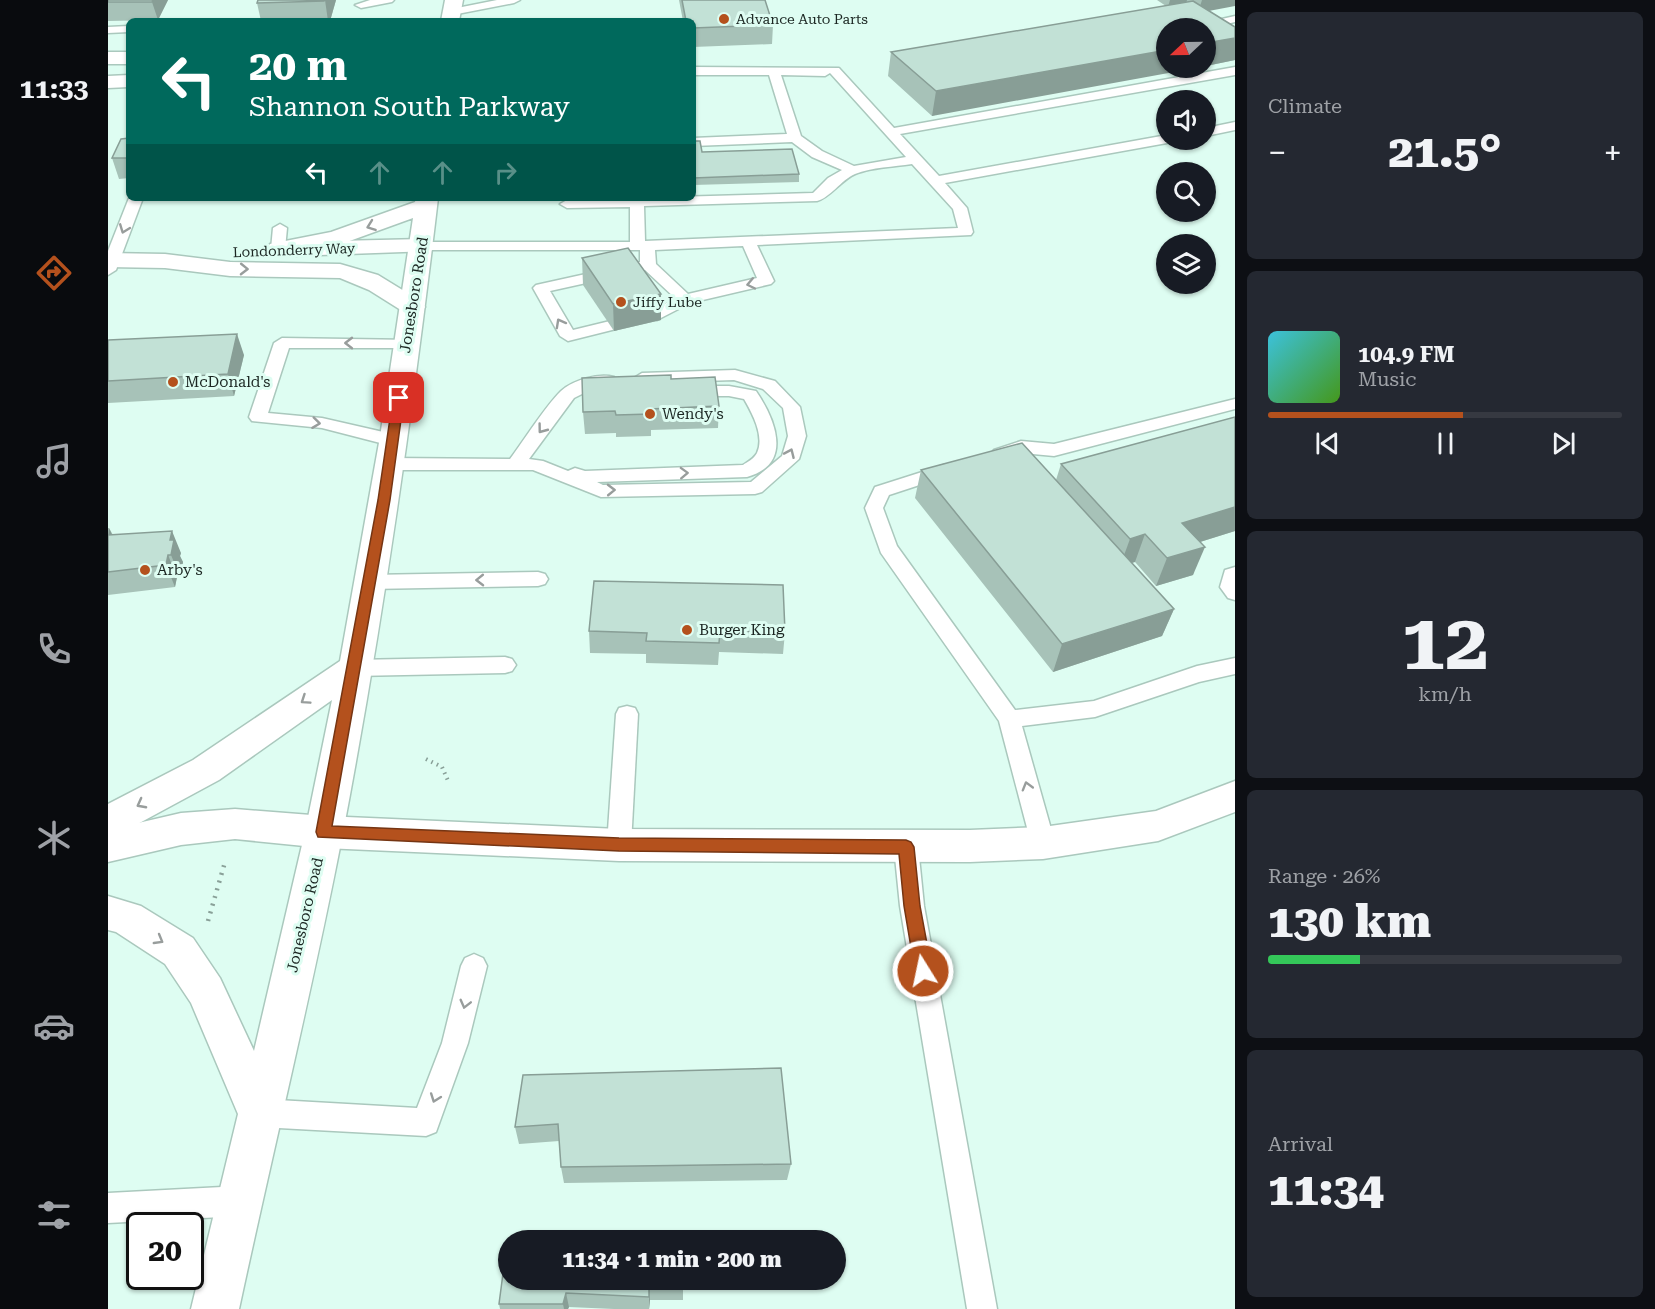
<!DOCTYPE html>
<meta charset="utf-8">
<style>
:root{--surface:#171b24;--page:#242831;--text:#f1f3f6;--muted:#9ea1a6;--line:#363941;--accent:#b4511d}
body{margin:0;font-family:"Roboto Serif",serif;background:var(--page);color:var(--text);height:100vh;display:flex;flex-direction:column;font-size:22px;white-space:nowrap}
*{box-sizing:border-box;margin:0}
p{font-size:20px;color:var(--muted)}
.icon{flex:none;width:33px;height:33px;fill:none;stroke:currentColor;stroke-width:2;stroke-linecap:round;stroke-linejoin:round}
.map{position:relative;flex:1;overflow:hidden}
.details{display:flex;flex-direction:column;gap:12px;padding:12px;background:#0d0f14;width:420px}
.details>*{flex:none}
.hud{position:absolute;left:18px;top:18px;width:570px;height:183px;border-radius:9px;box-shadow:0 2px 4px #0004;background:#00695c;color:#fff;overflow:hidden}
.needle{width:39px;rotate:248deg}
.buttons{position:absolute;left:1048px;top:18px;display:grid;gap:12px}
.buttons a{display:grid;place-items:center;width:60px;height:60px;border-radius:50%;background:var(--surface);box-shadow:0 2px 4px #0004;font-size:30px}
.speed{position:absolute;left:18px;top:1212px;display:flex;gap:12px;font-size:30px;font-weight:700;text-align:center}
.speed>*{display:grid;place-content:center;width:78px;height:78px;border-radius:50%;background:var(--surface);box-shadow:0 2px 4px #0004;line-height:1}
.speed .limit{border:3px solid #111;border-radius:9px;background:#fff;color:#111}
.pin{position:absolute;display:grid;place-items:center;width:51px;height:51px;color:#fff;margin:-26px;border-radius:12px;box-shadow:0 3px 9px #0006}
.me{position:absolute;width:66px;margin:-33px;rotate:350deg;stroke-linejoin:round;filter:drop-shadow(0 0 4px #0008)}
.turn{display:flex;align-items:center;gap:21px;height:126px;padding:0 24px;font-size:27px}
.turn .icon{width:78px;height:78px;stroke-width:2.5}
.turn b{display:block;font-size:42px;line-height:51px}
.lanes{display:flex;align-items:center;height:57px;padding:0 24px;background:#0003;justify-content:center;gap:30px;direction:ltr}
.lanes .off{opacity:.35}
.big{font-size:45px;font-weight:800;line-height:1.1}
.details .tile{flex:1;display:flex;flex-direction:column;justify-content:center;gap:9px;min-width:0;padding:0 21px;border-radius:9px;background:var(--page)}
.details .dial{align-items:center;gap:0}
.dial b{font-size:78px;line-height:1}
.song{display:flex;align-items:center;gap:18px}
.cover{width:72px;height:72px;border-radius:9px;background:linear-gradient(135deg,hsl(190 70% 55%),hsl(100 70% 35%))}
.played{height:6px;border-radius:3px;background:linear-gradient(90deg,var(--accent) 55%,var(--line) 55%)}
.keys{display:flex;justify-content:space-around;direction:ltr}
.heat{display:flex;justify-content:space-between;align-items:center;font-size:33px;direction:ltr}
.charge{height:9px;border-radius:4px;background:linear-gradient(90deg,#34c759 26%,var(--line) 0)}
.trip{position:absolute;left:390px;top:1230px;width:348px;height:60px;border-radius:30px;background:var(--surface);box-shadow:0 2px 4px #0004;font-weight:800;line-height:60px;text-align:center}
main{display:flex;flex:1;min-height:0}
.tab-bar{display:flex;flex-direction:column;width:108px;justify-content:space-around;align-items:center;background:#090b0e;color:var(--muted)}
.tab-bar .icon{width:42px;height:42px}
.tab-bar .current{color:var(--accent)}
.tab-bar b{font-size:27px;color:var(--text)}
.map>svg:first-child{display:block}
.lines{fill:none;stroke-linecap:round;stroke-linejoin:round}
.service-casing{stroke:#aac8bd;stroke-width:3}
.minor-casing{stroke:#aac8bd;stroke-width:3}
.tertiary-casing{stroke:#aac8bd;stroke-width:3}
.primary-casing{stroke:#aac8bd;stroke-width:3}
.path-far1{stroke:#89a098;stroke-width:4;stroke-dasharray:1.5 4.5;stroke-linecap:butt}
.path{stroke:#89a098;stroke-width:4.5;stroke-dasharray:2 6;stroke-linecap:butt}
.service{fill:#fff;fill-rule:evenodd}
.minor{fill:#fff;fill-rule:evenodd}
.tertiary{fill:#fff;fill-rule:evenodd}
.primary{fill:#fff;fill-rule:evenodd}
.wall{fill:#a7c2b8}
.shaded-wall{fill:#889e96}
.building{fill:#c2e1d6;stroke:#889e96;stroke-width:1.5}
.oneway{stroke:#989d9c}
.route{fill:#b4511d;stroke:#753513;stroke-width:1.5}
.poi-dot{fill:#b4511d;stroke:#defdf2;stroke-width:2}
.labels{text-anchor:middle;dominant-baseline:central;stroke-width:6;stroke-linejoin:round;paint-order:stroke}
.far-poi-label{font-size:14px;fill:#1b2622;stroke:#defdf2;text-anchor:start}
.far-street-label{font-size:14px;fill:#1b2622;stroke:#defdf2}
.street-label{font-size:15px;fill:#1b2622;stroke:#defdf2}
.poi-label{font-size:15px;fill:#1b2622;stroke:#defdf2;text-anchor:start}
</style>
<main>
<nav class="tab-bar">
<b>11:33</b>
<svg class="icon current" aria-label="directions" viewBox="0 0 24 24"><path d="M12 3l9 9-9 9-9-9zM9 14v-3h6M13 9l2 2-2 2"/></svg>
<svg class="icon" aria-label="music" viewBox="0 0 24 24"><path d="M9 18V5l10-2v13"/><circle cx="6" cy="18" r="3"/><circle cx="16" cy="16" r="3"/></svg>
<svg class="icon" aria-label="phone" viewBox="0 0 24 24"><path d="M5 4h4l2 5-3 2q2 4 5 5l2-3 5 2v4C11 20 4 13 5 4z"/></svg>
<svg class="icon" aria-label="climate" viewBox="0 0 24 24"><path d="M12 3v18M4 7l16 10M4 17L20 7"/></svg>
<svg class="icon" aria-label="car" viewBox="0 0 24 24"><path d="M5 17H2v-5l4-1 3-4h7l3 4 3 1v5h-3M9 17h6M6 11h13"/><circle cx="7" cy="17" r="2"/><circle cx="17" cy="17" r="2"/></svg>
<svg class="icon" aria-label="filters" viewBox="0 0 24 24"><path d="M4 7h16M4 17h16"/><circle cx="9" cy="7" r="2"/><circle cx="15" cy="17" r="2"/></svg>
</nav>
<div class="map">
<svg width="1127" height="1309" viewBox="0 0 1127 1309">
<rect width="100%" height="100%" fill="#defdf2"/>
<g class="lines">
<g class="service-casing">
<g id="service">
<path d="M262,0H286L284,2L253,8L247,5Z"/>
<path d="M389,0H412L406,3L344,15L338,12L344,9Z"/>
<path d="M1127,16V22L1110,26L1127,36V45L1094,25L1096,23Z"/>
<path d="M21,26V32L0,33V27Z"/>
<path d="M585,67L731,68L786,128L1127,67V75L792,134L831,176L1059,135V140H1065L1059,143L837,183L859,208L865,232L863,235L649,245L666,281L663,284L582,303L549,320L541,315L543,312L567,298L537,270L442,291L465,330L502,321L510,326L508,329L460,341L452,336L425,288L428,285L532,262V250H315L308,246L315,242H522V207L459,208L452,204L459,200L705,193L720,178L734,170L704,157L684,142L585,146V138L679,134L661,75H585ZM722,73L723,74L798,157L746,166L714,151L693,136L673,75L717,76ZM804,164L845,209L850,228L537,241L536,206L709,201C722,198 733,180 747,174C764,167 786,167 804,164ZM635,246L649,278L580,294L548,264L547,250Z"/>
<path d="M1127,122V130L1098,136V128Z"/>
<path d="M21,198H35L8,270L0,275V251Z"/>
<path d="M172,224L179,228L177,249L170,253L163,249L165,228Z"/>
<path d="M174,338L305,340L307,343L305,346L299,348H181L160,413L214,418L284,434L290,436L293,440L290,444L284,446L214,428L144,421L141,417L166,343Z"/>
<path d="M627,370L667,381L692,407L698,436L691,459L654,492L647,494L493,497L425,470H281L275,468L272,464L275,460L281,458L402,459C417,439 436,408 453,391C465,380 490,373 506,377L508,381L506,385L486,388L466,398L421,459L435,461L460,471L467,468L477,471L635,465C639,462 646,459 649,453C657,436 644,413 636,399L621,396H581L575,395L572,391L575,387L581,386H621L648,391C667,419 686,464 639,477L489,482L495,485L643,482L674,456L680,436L675,408L655,389L626,380L534,383L526,378L534,373Z"/>
<path d="M1127,399V409L946,456L914,453L892,460L886,458L883,454L886,450L913,441L946,444Z"/>
<path d="M836,465L842,467L845,471L842,475L781,495L775,508L789,546L907,710L986,701L1089,666L1127,658V674L1091,682L987,717L914,726L947,843L943,850L935,853L927,850L923,843L891,721L773,553L757,508L767,487Z"/>
<path d="M1127,567V600L1120,598L1112,587L1117,570Z"/>
<path d="M430,572L437,574L440,579L437,584L430,586L261,589L254,587L251,582L254,577L261,575Z"/>
<path d="M397,657L404,659L408,665L404,671L397,673L246,676L239,674L235,668L239,662L246,660Z"/>
<path d="M519,706L527,708L530,714L523,845L519,852L511,855L503,852L499,845L508,714L511,708Z"/>
<path d="M798,837L806,840L810,847L816,906L889,1309H859L792,906L786,847L790,840Z"/>
<path d="M366,954L375,958L379,966L360,1043L328,1132L318,1136L152,1127L142,1123L138,1113L142,1103L152,1099L309,1108L334,1043L353,966L357,958Z"/>
<path d="M133,1186L143,1191L148,1201L143,1211L133,1216L0,1223V1193Z"/>
</g>
</g>
<g class="minor-casing">
<g id="minor">
<rect x="0" y="52" width="21" height="12"/>
<path d="M21,75V87L0,88V76Z"/>
<path d="M315,239L323,241L327,246L323,251L184,256L176,254L172,249L176,244L184,242Z"/>
<path d="M0,253L57,254L122,262L232,264L270,275L314,302L317,307L314,312L305,314L296,312L261,290L232,278L122,276L57,268L0,267Z"/>
<path d="M1127,781V812L1050,841L935,859L862,862L511,861L216,848L203,843L197,832L203,821L216,816L511,829L862,830L935,827L1048,811Z"/>
</g>
</g>
<g class="tertiary-casing">
<path id="tertiary" d="M127,809L216,816L229,821L235,832L229,843L216,848L127,839L73,845L0,862V830L73,813Z"/>
</g>
<g class="primary-casing">
<g id="primary">
<path d="M337,0H355L351,21H333Z"/>
<path d="M308,198H330C305,410 275,622 235,832C204,992 165,1150 131,1309H83L130,1114L83,1003L57,964L8,932L0,930V896L33,906L85,938L112,978L146,1051L197,832L224,700L111,780L13,833L0,837V804L85,760L232,661L272,437L305,218L236,243L170,256L162,254L158,249L162,244L223,232L307,202Z"/>
</g>
</g>
<path class="path-far1" d="M318,759L334,767L341,783"/>
<path class="path" d="M100,921L117,862"/>
<use href="#service" class="service"/>
<use href="#minor" class="minor"/>
<use href="#tertiary" class="tertiary"/>
<use href="#primary" class="primary"/>
</g>
<g class="wall">
<path d="M0,0H60L50,20L0,21Z"/>
<path d="M150,0H228L222,21H153L149,3Z"/>
<path d="M571,0H657L665,25L664,44L585,47V21H575Z"/>
<path d="M1049,0H1127L1101,11L1127,27V60L1098,66V28L824,116L780,76L783,52L1058,6Z"/>
<path d="M21,138V178L11,179L4,158Z"/>
<path d="M585,141L594,152L691,174V182L585,185Z"/>
<path d="M474,258L553,294V320L506,331L475,285Z"/>
<path d="M0,340L136,355L126,396L0,403Z"/>
<path d="M563,379L611,406L610,428L543,430V436L508,437V433L477,434L475,412Z"/>
<path d="M1127,417V531L1092,542L1085,575L1048,586L1027,562L1023,563L1066,609L1054,636L945,672L807,498L813,470L948,480L953,464Z"/>
<path d="M0,528H1L5,535L73,553L72,556L75,562L72,577H69L67,587L0,595Z"/>
<path d="M486,581L677,632L675,654L611,652L610,665L538,663V654L482,653L481,631Z"/>
<path d="M415,1075L683,1164L679,1180L456,1183L453,1167L451,1141L411,1144L407,1127Z"/>
<path d="M399,1243L575,1280V1300H542L541,1309H506L461,1307L460,1309H392L391,1304Z"/>
</g>
<g class="shaded-wall">
<path d="M45,0H60L50,20L44,2Z"/>
<path d="M217,0H228L222,21H220Z"/>
<path d="M1062,0H1079L1078,4L1060,7Z"/>
<path d="M1094,0H1127V6L1090,13Z"/>
<path d="M1127,38V60L1098,66V43Z"/>
<path d="M1059,50V68H1088L824,116L828,91Z"/>
<path d="M553,294V320L506,331L505,304Z"/>
<path d="M129,334L136,355L126,396L120,374Z"/>
<path d="M1127,507V531L1063,551L1074,523Z"/>
<path d="M1,528L11,550L0,536Z"/>
<path d="M64,531L73,553L72,556L75,562L72,577L63,555L62,540Z"/>
<path d="M1037,534L1027,562L1012,566L1022,539Z"/>
<path d="M1097,547L1085,575L1048,586L1059,558Z"/>
<path d="M60,555L69,577L67,587L58,565Z"/>
<path d="M1066,609L1054,636L945,672L954,644Z"/>
<path d="M541,1287L542,1300L541,1309Z"/>
<path d="M458,1293L461,1307L460,1309H456L455,1304Z"/>
</g>
<g class="building">
<path d="M0,0H45L44,2H0Z"/>
<path d="M150,0H217L216,1L149,3Z"/>
<path d="M574,0H657L665,25L585,28V21H578Z"/>
<path d="M1085,1L1127,27V38L1098,43V28H1059V50L828,91L783,52Z"/>
<path d="M21,138V158H4L13,139Z"/>
<path d="M585,141H592L594,152L684,149L691,174L585,178Z"/>
<path d="M520,248L553,294L505,304L474,258Z"/>
<path d="M129,334L120,374L0,381V340Z"/>
<path d="M563,375V379L607,377L611,406L542,409L543,414L508,415L507,411L475,412L474,378Z"/>
<path d="M1127,417V507L1074,523L1097,547L1059,558L1037,534L1022,539L953,464Z"/>
<path d="M914,443L1066,609L954,644L813,470Z"/>
<path d="M64,531L62,540H66L63,555H60L58,565L0,572V535Z"/>
<path d="M486,581L675,585L677,632L612,631L611,643L538,641L539,633L481,631Z"/>
<path d="M673,1068L683,1164L453,1167L450,1124L407,1127L415,1075Z"/>
<path d="M399,1243H400V1280H575V1286L541,1287V1297L458,1293L455,1304H391Z"/>
</g>
<defs><path id="oneway-chevron" d="M-2-3.5L2.5 0L-2 3.5" fill="none" stroke-width="1.6" stroke-linecap="round" stroke-linejoin="round" transform="scale(1.5)"/></defs>
<g class="oneway">
<use href="#oneway-chevron" transform="translate(263 226) rotate(160)"/>
<use href="#oneway-chevron" transform="translate(16 229) rotate(111)"/>
<use href="#oneway-chevron" transform="translate(136 269) rotate(1)"/>
<use href="#oneway-chevron" transform="translate(643 284) rotate(168)"/>
<use href="#oneway-chevron" transform="translate(452 323) rotate(-119)"/>
<use href="#oneway-chevron" transform="translate(241 343) rotate(-180)"/>
<use href="#oneway-chevron" transform="translate(208 423) rotate(7)"/>
<use href="#oneway-chevron" transform="translate(434 429) rotate(127)"/>
<use href="#oneway-chevron" transform="translate(682 453) rotate(-66)"/>
<use href="#oneway-chevron" transform="translate(576 473) rotate(-2)"/>
<use href="#oneway-chevron" transform="translate(503 490) rotate(-1)"/>
<use href="#oneway-chevron" transform="translate(372 580) rotate(179)"/>
<use href="#oneway-chevron" transform="translate(197 700) rotate(146)"/>
<use href="#oneway-chevron" transform="translate(919 786) rotate(-106)"/>
<use href="#oneway-chevron" transform="translate(33 804) rotate(152)"/>
<use href="#oneway-chevron" transform="translate(51 940) rotate(30)"/>
<use href="#oneway-chevron" transform="translate(357 1004) rotate(104)"/>
<use href="#oneway-chevron" transform="translate(327 1098) rotate(110)"/>
</g>
<path class="route" d="M291,395L296,398L282,500L224,826L511,838L798,840L803,842L806,847L812,906L824,971L821,977L815,979L809,977L807,971L796,906L791,854L511,851L210,837L208,832L270,500L285,398Z"/>
<g class="poi-dot">
<circle cx="616" cy="19" r="6"/>
<circle cx="513" cy="302" r="6"/>
<circle cx="65" cy="382" r="6"/>
<circle cx="542" cy="414" r="6"/>
<circle cx="37" cy="570" r="6"/>
<circle cx="579" cy="630" r="6"/>
</g>
<g class="labels">
<g class="far-poi-label">
<text x="628" y="19">Advance Auto Parts</text>
<text x="525" y="302">Jiffy Lube</text>
</g>
<g class="far-street-label">
<text transform="translate(186 250) rotate(-2)">Londonderry Way</text>
</g>
<g class="street-label">
<text transform="translate(306 295) rotate(-81)">Jonesboro Road</text>
<text transform="translate(197 915) rotate(-77)">Jonesboro Road</text>
</g>
<g class="poi-label">
<text x="77" y="382">McDonald's</text>
<text x="554" y="414">Wendy's</text>
<text x="49" y="570">Arby's</text>
<text x="591" y="630">Burger King</text>
</g>
</g>
</svg>
<div class="buttons">
<a><svg class="needle" viewBox="-14 -14 28 28"><path d="M0-13l5 13h-10z" fill="#e53935"/><path d="M0 13l5-13h-10z" fill="#9ea1a6"/></svg></a>
<a><svg class="icon" aria-label="sound" viewBox="0 0 24 24"><path d="M4 9h4l5-4v14l-5-4H4zM17 9q2 3 0 6"/></svg></a>
<a><svg class="icon" aria-label="search" viewBox="0 0 24 24"><circle cx="10" cy="10" r="6"/><path d="M15 15l6 6"/></svg></a>
<a><svg class="icon" aria-label="layers" viewBox="0 0 24 24"><path d="M12 4l9 5-9 5-9-5zM3 14l9 5 9-5"/></svg></a>
</div>
<div class="speed"><div class="limit">20</div></div>
<div class="pin" style="left:291px;top:398px;background:#d93025"><svg class="icon" aria-label="arrive" viewBox="0 0 24 24"><path d="M6 21V4h12l-3 4 3 4H6"/></svg></div>
<svg class="me" style="left:815px;top:971px" viewBox="-20 -20 40 40"><circle r="17" fill="#b4511d" stroke="#fff" stroke-width="3"/><path d="M0-11L8 9 0 5-8 9z" fill="#fff"/></svg>
<div class="trip">11:34 · 1 min · 200 m</div>
<div class="hud">
<div class="turn"><svg class="icon" aria-label="left" viewBox="0 0 24 24"><path d="M17 20v-9H6M10 6l-5 5 5 5"/></svg><div><b>20 m</b>Shannon South Parkway</div></div>
<div class="lanes"><svg class="icon" aria-label="left" viewBox="0 0 24 24"><path d="M17 20v-9H6M10 6l-5 5 5 5"/></svg><svg class="icon off" aria-label="ahead" viewBox="0 0 24 24"><path d="M12 20V5M6 11l6-6 6 6"/></svg><svg class="icon off" aria-label="ahead" viewBox="0 0 24 24"><path d="M12 20V5M6 11l6-6 6 6"/></svg><svg class="icon off" aria-label="right" viewBox="0 0 24 24"><path d="M7 20v-9h11M14 6l5 5-5 5"/></svg></div>
</div>
</div>
<section class="details">
<div class="tile"><p>Climate</p>
<div class="heat"><a>−</a><b class="big">21.5°</b><a>+</a></div>
</div>
<div class="tile">
<div class="song"><i class="cover"></i><div><b>104.9 FM</b><p>Music</p></div></div>
<div class="played"></div>
<div class="keys"><svg class="icon" aria-label="previous" viewBox="0 0 24 24"><path d="M18 5L8 12l10 7zM5 5v14"/></svg><svg class="icon" aria-label="pause" viewBox="0 0 24 24"><path d="M8 5v14M16 5v14"/></svg><svg class="icon" aria-label="next" viewBox="0 0 24 24"><path d="M6 5l10 7-10 7zM19 5v14"/></svg></div>
</div>
<div class="tile dial"><b>12</b><p>km/h</p></div>
<div class="tile"><p>Range · 26%</p><b class="big">130 km</b><div class="charge"></div></div>
<div class="tile"><p>Arrival</p><b class="big">11:34</b></div>
</section>
</main>
